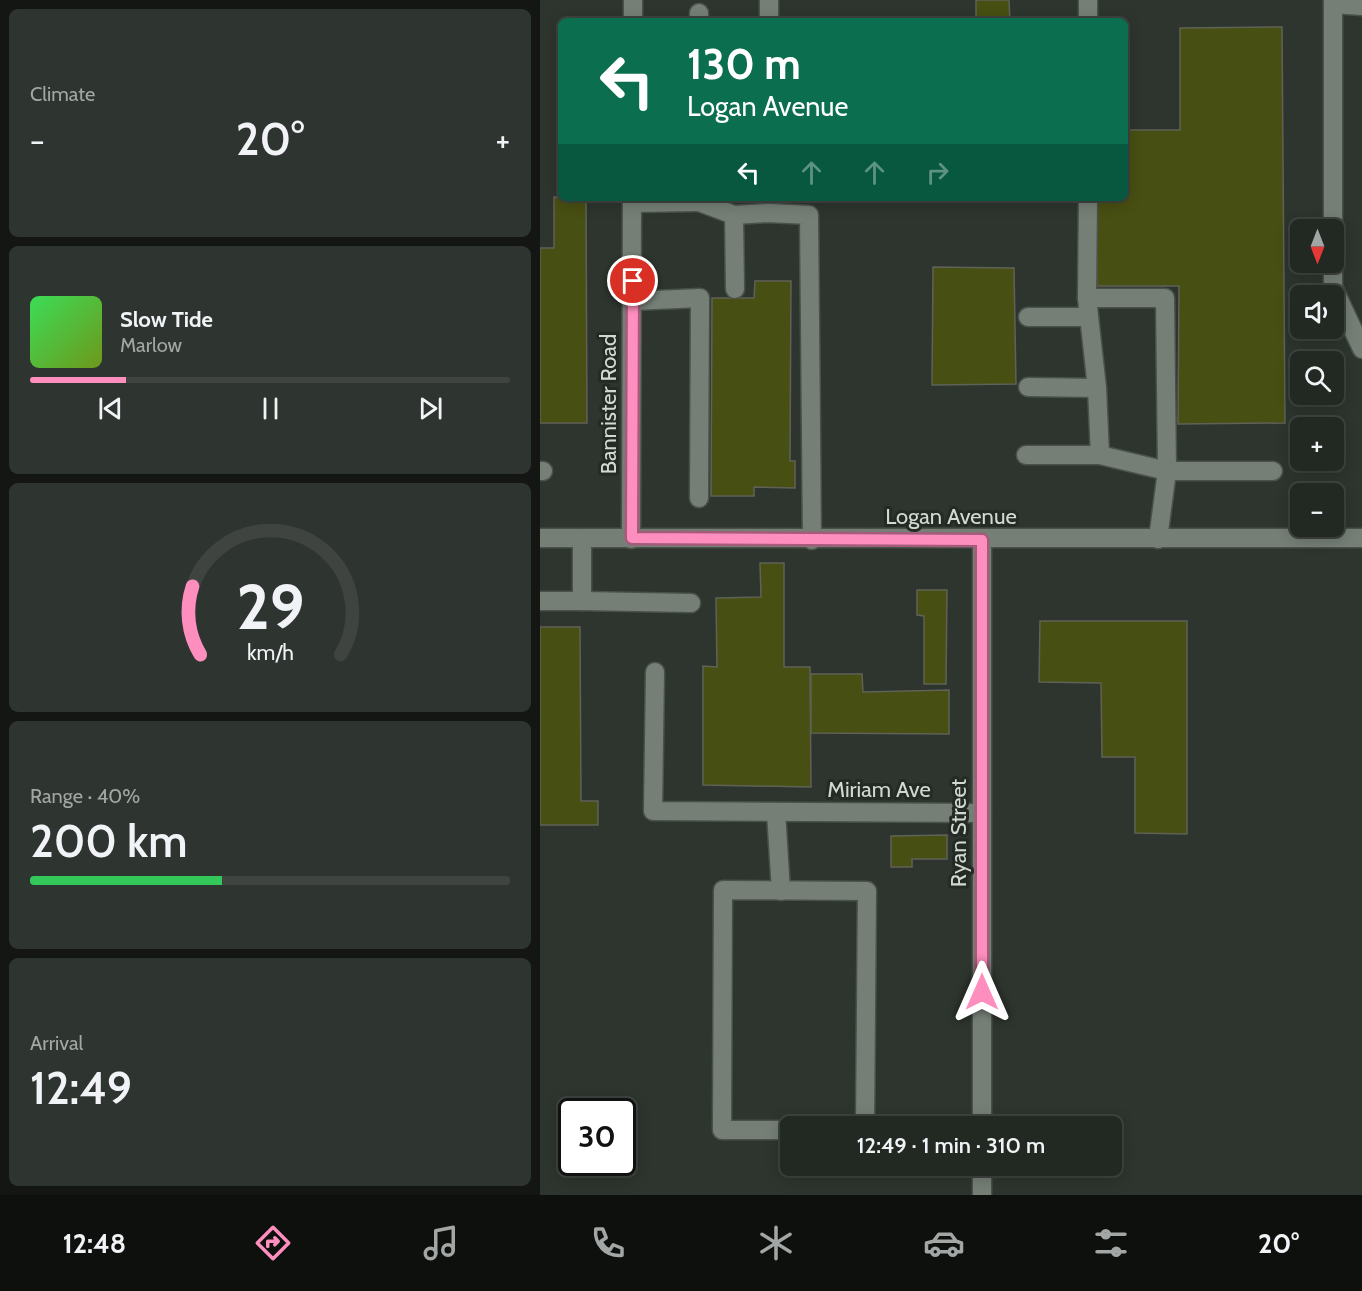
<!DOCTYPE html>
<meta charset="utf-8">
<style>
:root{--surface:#222822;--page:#2e342f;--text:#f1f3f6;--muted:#a2a6a5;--line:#3f4440;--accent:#fe8ebd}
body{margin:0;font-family:Cabin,sans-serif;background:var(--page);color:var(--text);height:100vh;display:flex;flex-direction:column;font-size:22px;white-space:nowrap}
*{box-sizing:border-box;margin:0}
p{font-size:20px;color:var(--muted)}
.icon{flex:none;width:33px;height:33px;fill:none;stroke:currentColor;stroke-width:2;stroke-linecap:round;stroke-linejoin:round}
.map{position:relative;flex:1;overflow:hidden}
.details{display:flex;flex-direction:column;gap:9px;padding:9px;background:#131613;width:540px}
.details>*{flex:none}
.hud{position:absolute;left:18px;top:18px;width:570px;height:183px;border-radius:9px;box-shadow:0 3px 15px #0003,0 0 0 2px var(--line);background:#0b6e4f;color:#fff;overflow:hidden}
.needle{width:39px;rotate:180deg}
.tools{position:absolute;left:750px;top:219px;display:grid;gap:12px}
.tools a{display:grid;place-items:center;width:54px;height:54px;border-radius:9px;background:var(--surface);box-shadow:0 3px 15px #0003,0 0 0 2px var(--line);font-size:30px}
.speed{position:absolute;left:18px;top:1098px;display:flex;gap:12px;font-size:30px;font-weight:700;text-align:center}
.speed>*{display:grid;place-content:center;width:78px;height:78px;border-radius:50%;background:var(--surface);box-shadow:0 3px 15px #0003,0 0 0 2px var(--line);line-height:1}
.speed .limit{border:3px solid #111;border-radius:9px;background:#fff;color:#111}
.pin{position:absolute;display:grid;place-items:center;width:51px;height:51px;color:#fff;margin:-26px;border:3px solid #fff;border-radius:50%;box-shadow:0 2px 6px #0007}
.me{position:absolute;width:66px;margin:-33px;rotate:0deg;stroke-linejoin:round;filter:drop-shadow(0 0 4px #0008)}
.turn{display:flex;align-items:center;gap:21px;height:126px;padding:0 30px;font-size:27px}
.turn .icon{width:78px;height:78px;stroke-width:2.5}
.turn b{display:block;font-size:42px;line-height:51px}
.lanes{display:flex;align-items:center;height:57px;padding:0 30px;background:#0003;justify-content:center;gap:30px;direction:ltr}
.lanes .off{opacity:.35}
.big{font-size:45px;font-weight:600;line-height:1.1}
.details .tile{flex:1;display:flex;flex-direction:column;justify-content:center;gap:9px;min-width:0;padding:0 21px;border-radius:9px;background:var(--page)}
.details .dial{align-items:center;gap:0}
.dial svg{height:156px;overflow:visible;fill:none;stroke:var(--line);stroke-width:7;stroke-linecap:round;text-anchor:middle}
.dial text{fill:var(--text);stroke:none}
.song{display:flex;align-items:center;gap:18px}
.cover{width:72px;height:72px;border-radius:9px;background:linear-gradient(135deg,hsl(130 70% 55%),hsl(80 70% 35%))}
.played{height:6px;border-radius:3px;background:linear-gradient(90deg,var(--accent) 20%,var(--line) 20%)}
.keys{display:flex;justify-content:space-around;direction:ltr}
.heat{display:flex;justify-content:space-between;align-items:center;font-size:33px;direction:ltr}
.charge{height:9px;border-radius:4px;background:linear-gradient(90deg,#34c759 40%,var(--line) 0)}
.trip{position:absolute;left:240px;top:1116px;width:342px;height:60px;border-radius:9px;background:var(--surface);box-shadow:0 3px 15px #0003,0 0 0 2px var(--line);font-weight:600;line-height:60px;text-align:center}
.dock{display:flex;height:96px;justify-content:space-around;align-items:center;background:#0e100e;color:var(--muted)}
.dock .icon{width:42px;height:42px}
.dock .active{color:var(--accent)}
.dock b{font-size:27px;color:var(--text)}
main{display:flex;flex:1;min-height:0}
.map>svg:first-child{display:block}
.building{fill:#484f12;stroke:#5f6257;stroke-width:1.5}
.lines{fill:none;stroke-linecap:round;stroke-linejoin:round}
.minor-casing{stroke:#4a514b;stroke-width:21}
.minor{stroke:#757f76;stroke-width:18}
.route-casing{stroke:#a55c7b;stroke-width:15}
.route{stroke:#fe8ebd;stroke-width:10}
.labels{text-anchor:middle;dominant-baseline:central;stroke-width:6;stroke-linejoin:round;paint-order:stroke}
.street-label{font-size:22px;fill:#d3d8d3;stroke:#232b24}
</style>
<main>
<section class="details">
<div class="tile"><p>Climate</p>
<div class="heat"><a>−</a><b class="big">20°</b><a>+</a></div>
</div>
<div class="tile">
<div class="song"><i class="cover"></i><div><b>Slow Tide</b><p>Marlow</p></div></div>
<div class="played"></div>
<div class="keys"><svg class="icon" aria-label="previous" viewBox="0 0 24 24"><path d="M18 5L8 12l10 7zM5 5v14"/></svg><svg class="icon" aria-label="pause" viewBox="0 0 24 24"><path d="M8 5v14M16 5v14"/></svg><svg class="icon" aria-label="next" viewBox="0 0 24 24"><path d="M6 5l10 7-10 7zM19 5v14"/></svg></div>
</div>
<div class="tile dial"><svg viewBox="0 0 100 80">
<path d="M14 69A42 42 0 1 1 86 69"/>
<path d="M14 69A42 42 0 0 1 10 34" stroke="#fe8ebd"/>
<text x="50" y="56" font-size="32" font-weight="700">29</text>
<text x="50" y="72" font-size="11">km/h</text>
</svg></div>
<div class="tile"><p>Range · 40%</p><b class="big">200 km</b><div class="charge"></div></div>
<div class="tile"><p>Arrival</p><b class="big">12:49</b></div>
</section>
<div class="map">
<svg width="822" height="1195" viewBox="0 0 822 1195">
<rect width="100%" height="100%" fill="#2d352e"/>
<g class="building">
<path d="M436,0H469L470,21H436Z"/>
<path d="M742,27L745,423L638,424L639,286H557V198H585V130H640V28Z"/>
<path d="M14,197L46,198L47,423H0V248H14Z"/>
<path d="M393,267L474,268L476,384L392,385Z"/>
<path d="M215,281H251L250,461H255V488L214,487V496H171L172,298H214Z"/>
<path d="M220,563H244V667H270L271,787L163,785V666L177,667L176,598L221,597Z"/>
<path d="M377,590H407L406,684H384V616L377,615Z"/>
<path d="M500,621H647V834L595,833V757H562L561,683L499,682Z"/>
<path d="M0,627H40L41,801H58V825H0Z"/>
<path d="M271,674H322L323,692L409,690V734L271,733Z"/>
<path d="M407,835V859H372V867H351V836Z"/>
</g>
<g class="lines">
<g class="minor-casing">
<g id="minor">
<path d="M93,0V21"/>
<path d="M793,0V230"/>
<path d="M793,4L822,6"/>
<path d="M159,13V21"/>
<path d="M229,21V0"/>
<path d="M548,21V0"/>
<path d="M548,198L547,298L557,388L560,455L627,471L618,539"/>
<path d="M159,202L194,215L195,289"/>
<path d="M92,203L159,202V198"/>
<path d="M194,215L228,213L269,215L272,540"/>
<path d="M793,262V287L822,349"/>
<path d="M547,298H625L627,471H733"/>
<path d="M93,301L160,298L159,498"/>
<path d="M488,317H549"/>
<path d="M488,387L557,388"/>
<path d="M486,455H560"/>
<path d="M0,471H3"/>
<path d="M0,538H822"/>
<path d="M91,539L92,198"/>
<path d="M0,601H42V539"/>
<path d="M42,601L151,603"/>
<path d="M115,672L113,811L442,813"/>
<path d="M236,812L241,891"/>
<path d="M442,1126V540"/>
<path d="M250,1130H182L183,890L327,891L325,1126"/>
<path d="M442,1195V1166"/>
</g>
</g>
<use href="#minor" class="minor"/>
</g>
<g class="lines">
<g class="route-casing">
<path id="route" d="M93,281L92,538L442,540V992"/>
</g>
<use href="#route" class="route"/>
</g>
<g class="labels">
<g class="street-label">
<text transform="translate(68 404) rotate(-90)">Bannister Road</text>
<text x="411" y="516">Logan Avenue</text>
<text x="339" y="789">Miriam Ave</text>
<text transform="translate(418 833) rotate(-90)">Ryan Street</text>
</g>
</g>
</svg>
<div class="tools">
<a><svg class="needle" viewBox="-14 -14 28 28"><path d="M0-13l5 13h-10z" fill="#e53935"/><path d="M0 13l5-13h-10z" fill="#a2a6a5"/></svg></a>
<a><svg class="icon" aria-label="sound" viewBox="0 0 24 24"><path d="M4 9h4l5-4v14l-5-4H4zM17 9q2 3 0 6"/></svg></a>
<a><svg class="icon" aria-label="search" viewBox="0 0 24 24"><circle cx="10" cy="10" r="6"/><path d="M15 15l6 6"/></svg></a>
<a>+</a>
<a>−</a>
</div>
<div class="speed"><div class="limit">30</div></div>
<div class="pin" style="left:93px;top:281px;background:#d93025"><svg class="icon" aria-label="arrive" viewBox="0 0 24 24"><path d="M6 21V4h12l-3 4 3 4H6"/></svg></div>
<svg class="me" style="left:442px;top:992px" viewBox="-20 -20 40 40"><path d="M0-17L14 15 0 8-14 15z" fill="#fe8ebd" stroke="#fff" stroke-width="4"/></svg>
<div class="trip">12:49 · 1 min · 310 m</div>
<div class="hud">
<div class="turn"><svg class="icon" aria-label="left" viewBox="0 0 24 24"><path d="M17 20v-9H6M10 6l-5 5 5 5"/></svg><div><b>130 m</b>Logan Avenue</div></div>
<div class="lanes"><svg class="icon" aria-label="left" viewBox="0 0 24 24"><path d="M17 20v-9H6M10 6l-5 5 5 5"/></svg><svg class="icon off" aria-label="ahead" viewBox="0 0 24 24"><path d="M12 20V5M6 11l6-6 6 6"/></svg><svg class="icon off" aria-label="ahead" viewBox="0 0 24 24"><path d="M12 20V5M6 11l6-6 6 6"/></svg><svg class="icon off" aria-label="right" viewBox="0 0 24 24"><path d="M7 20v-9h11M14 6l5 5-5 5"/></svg></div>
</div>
</div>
</main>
<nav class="dock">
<b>12:48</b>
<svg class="icon active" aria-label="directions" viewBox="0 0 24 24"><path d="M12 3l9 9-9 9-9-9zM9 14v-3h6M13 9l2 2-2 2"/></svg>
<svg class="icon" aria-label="music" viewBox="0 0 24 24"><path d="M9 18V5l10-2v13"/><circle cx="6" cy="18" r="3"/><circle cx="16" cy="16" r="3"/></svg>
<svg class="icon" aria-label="phone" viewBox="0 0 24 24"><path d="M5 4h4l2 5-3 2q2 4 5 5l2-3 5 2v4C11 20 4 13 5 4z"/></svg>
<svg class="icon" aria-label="climate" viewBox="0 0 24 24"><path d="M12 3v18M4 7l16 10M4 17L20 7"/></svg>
<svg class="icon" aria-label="car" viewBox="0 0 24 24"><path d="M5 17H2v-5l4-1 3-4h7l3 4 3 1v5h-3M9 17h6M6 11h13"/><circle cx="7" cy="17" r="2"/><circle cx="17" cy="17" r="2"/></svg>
<svg class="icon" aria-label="filters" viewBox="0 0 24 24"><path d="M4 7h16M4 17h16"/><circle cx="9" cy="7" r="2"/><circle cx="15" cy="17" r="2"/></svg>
<b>20°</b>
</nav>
